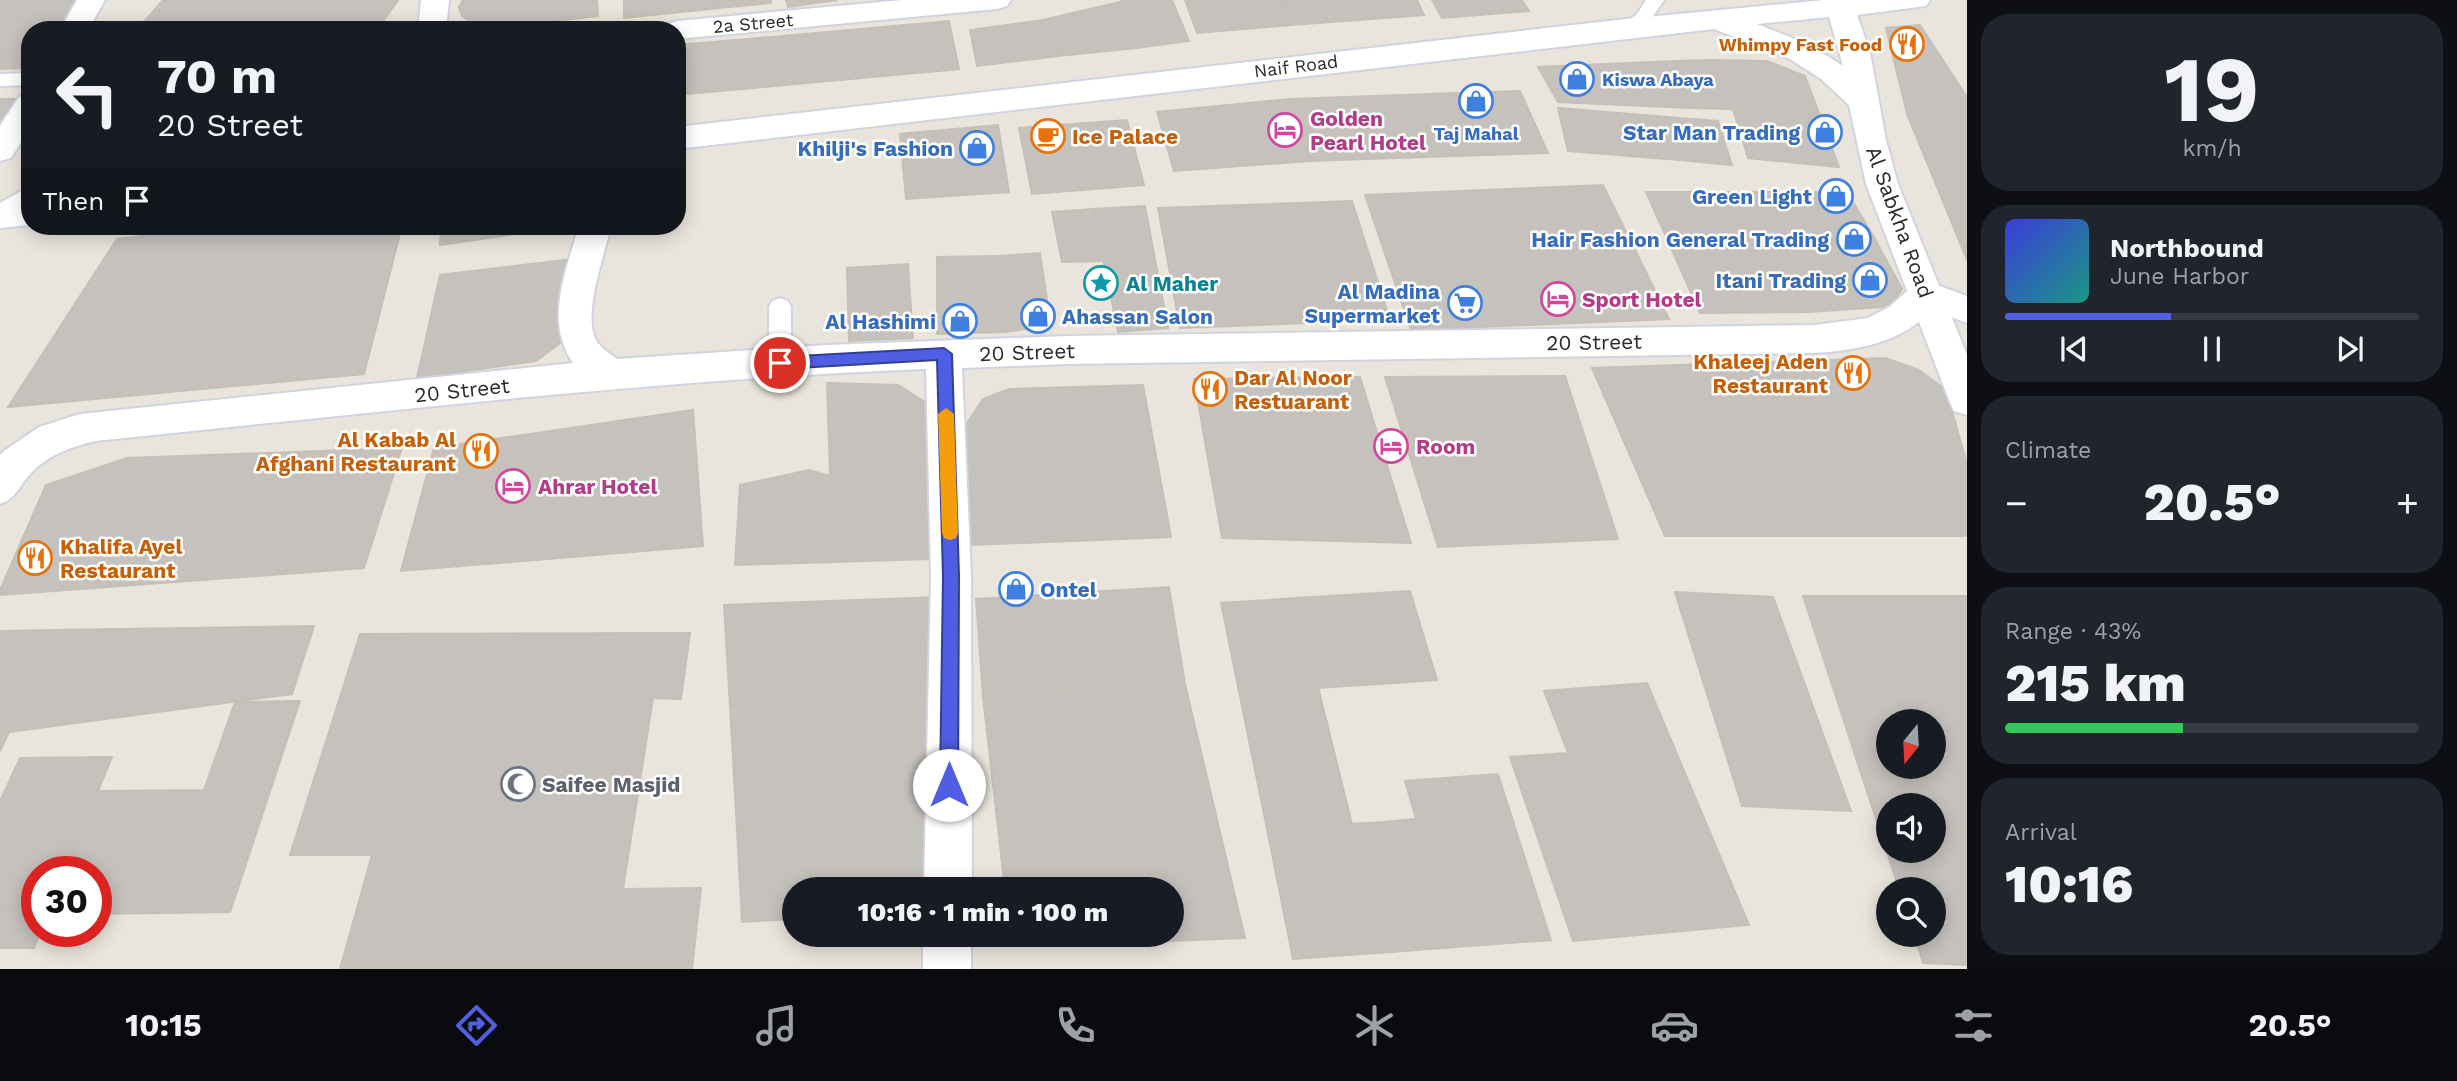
<!DOCTYPE html>
<meta charset="utf-8">
<style>
:root{--surface:#171b24;--page:#20242c;--text:#f1f3f6;--muted:#9ea1a6;--line:#363941;--accent:#4f5fe3}
body{margin:0;font-family:"Work Sans",sans-serif;background:var(--page);color:var(--text);height:100vh;display:flex;flex-direction:column;font-size:26px;white-space:nowrap}
*{box-sizing:border-box;margin:0}
p{font-size:23px;color:var(--muted)}
.icon{flex:none;width:38px;height:38px;fill:none;stroke:currentColor;stroke-width:2;stroke-linecap:round;stroke-linejoin:round}
.map{position:relative;flex:1;overflow:hidden}
.panel{display:flex;flex-direction:column;gap:14px;padding:14px;background:#0d0f14;width:490px}
.panel>*{flex:none}
.guide{position:absolute;left:21px;top:21px;width:665px;height:214px;border-radius:28px;box-shadow:0 4px 18px #0003;background:#171b24;color:var(--text);overflow:hidden}
.needle{width:46px;rotate:198deg}
.tools{position:absolute;left:1876px;top:709px;display:grid;gap:14px}
.tools a{display:grid;place-items:center;width:70px;height:70px;border-radius:50%;background:var(--surface);box-shadow:0 4px 18px #0003;font-size:35px}
.speed{position:absolute;left:21px;top:856px;display:flex;gap:14px;font-size:35px;font-weight:700;text-align:center}
.speed>*{display:grid;place-content:center;width:91px;height:91px;border-radius:50%;background:var(--surface);box-shadow:0 4px 18px #0003;line-height:1}
.speed .limit{border:10px solid #d22;background:#fff;color:#111}
.pin{position:absolute;display:grid;place-items:center;width:60px;height:60px;color:#fff;margin:-30px;border:4px solid #fff;border-radius:50%;box-shadow:0 2px 7px #0007}
.me{position:absolute;width:77px;margin:-38px;rotate:0deg;stroke-linejoin:round;filter:drop-shadow(0 0 5px #0008)}
.turn{display:flex;align-items:center;gap:24px;height:147px;padding:0 21px;font-size:32px}
.turn .icon{width:91px;height:91px;stroke-width:2.5}
.turn b{display:block;font-size:49px;line-height:60px}
.then{display:flex;align-items:center;height:66px;padding:0 21px;background:#0003;gap:14px;font-size:26px}
.big{font-size:52px;font-weight:800;line-height:1.1}
.panel .tile{flex:1;display:flex;flex-direction:column;justify-content:center;gap:10px;min-width:0;padding:0 24px;border-radius:28px;background:var(--page)}
.panel .dial{align-items:center;gap:0}
.dial b{font-size:91px;line-height:1}
.song{display:flex;align-items:center;gap:21px}
.cover{width:84px;height:84px;border-radius:10px;background:linear-gradient(135deg,hsl(240 70% 55%),hsl(170 70% 35%))}
.played{height:7px;border-radius:4px;background:linear-gradient(90deg,var(--accent) 40%,var(--line) 40%)}
.keys{display:flex;justify-content:space-around;direction:ltr}
.heat{display:flex;justify-content:space-between;align-items:center;font-size:38px;direction:ltr}
.charge{height:10px;border-radius:5px;background:linear-gradient(90deg,#34c759 43%,var(--line) 0)}
.trip{position:absolute;left:782px;top:877px;width:402px;height:70px;border-radius:35px;background:var(--surface);box-shadow:0 4px 18px #0003;font-weight:800;line-height:70px;text-align:center}
.tabs{display:flex;height:112px;justify-content:space-around;align-items:center;background:#090b0e;color:var(--muted)}
.tabs .icon{width:49px;height:49px}
.tabs .active{color:var(--accent)}
.tabs b{font-size:32px;color:var(--text)}
main{display:flex;flex:1;min-height:0}
.map>svg:first-child{display:block}
.building{fill:#c5c1bc;stroke:#c4c0b6;stroke-width:2;fill-rule:evenodd}
.lines{fill:none;stroke-linecap:round;stroke-linejoin:round}
.service-casing{stroke:#d2d3e0;stroke-width:4}
.minor-casing{stroke:#d2d3e0;stroke-width:4}
.tertiary-casing{stroke:#d2d3e0;stroke-width:4}
.service{fill:#fff;fill-rule:evenodd}
.minor{fill:#fff;fill-rule:evenodd}
.tertiary{fill:#fff;fill-rule:evenodd}
.route{fill:#4f5fe3;stroke:#333e94;stroke-width:2}
.slow{fill:#f59e0b}
.labels{text-anchor:middle;dominant-baseline:central;stroke-width:5;stroke-linejoin:round;paint-order:stroke}
.far-street-label{font-size:18px;fill:#292929;stroke:#fff}
.far-food-label{font-size:18px;font-weight:bold;fill:#c56008;stroke:#fff;text-anchor:end}
.far-shop-label{font-size:18px;font-weight:bold;fill:#366cbe;stroke:#fff;text-anchor:start}
.hotel-label{font-size:21px;font-weight:bold;fill:#b23c85;stroke:#fff;text-anchor:start}
.shop-label{font-size:21px;font-weight:bold;fill:#366cbe;stroke:#fff;text-anchor:end}
.food-label{font-size:21px;font-weight:bold;fill:#c56008;stroke:#fff;text-anchor:start}
.street-label{font-size:21px;fill:#292929;stroke:#fff}
.culture-label{font-size:21px;font-weight:bold;fill:#0d838f;stroke:#fff;text-anchor:start}
.worship-label{font-size:21px;font-weight:bold;fill:#5b616d;stroke:#fff;text-anchor:start}
</style>
<main>
<div class="map">
<svg width="1967" height="969" viewBox="0 0 1967 969">
<rect width="100%" height="100%" fill="#e9e5dc"/>
<g class="building">
<path d="M0,0H85L66,30H30V68L0,69Z"/>
<path d="M163,0H398L377,30H137Z"/>
<path d="M463,0H597L598,16L492,28L470,22L462,16L459,7Z"/>
<path d="M624,0H718L719,8L624,18Z"/>
<path d="M718,0H771V3L719,8Z"/>
<path d="M786,0H838L788,7Z"/>
<path d="M1123,0H1172L1189,41L1137,48L1120,2Z"/>
<path d="M1185,0H1282L1292,25L1197,33Z"/>
<path d="M1282,0H1417L1424,15L1292,25Z"/>
<path d="M1432,0H1522L1529,11L1442,18Z"/>
<path d="M1120,2L1137,48L1059,56L1043,20Z"/>
<path d="M1043,20L1059,56L977,66L970,30Z"/>
<path d="M949,21L959,69L786,85L783,36Z"/>
<path d="M1920,25L1967,97V260L1907,114L1886,28Z"/>
<path d="M783,36L786,85L677,95V45Z"/>
<path d="M1712,60L1767,61L1805,76L1821,118L1733,109L1688,108L1674,61Z"/>
<path d="M1674,61L1688,108L1558,102L1538,67Z"/>
<path d="M1520,91L1548,153L1455,156L1430,94Z"/>
<path d="M1430,94L1455,156L1310,161L1291,99Z"/>
<path d="M0,99H16L0,125Z"/>
<path d="M1291,99L1310,161L1174,171L1157,112Z"/>
<path d="M1558,108L1618,113L1629,156L1568,151Z"/>
<path d="M1733,109L1821,118L1839,167L1748,158Z"/>
<path d="M1618,113L1678,118L1691,161L1629,156Z"/>
<path d="M1678,118L1718,121L1732,165L1691,161Z"/>
<path d="M1127,120L1144,185L1032,194L1019,128Z"/>
<path d="M998,125L1009,192L906,199L900,134Z"/>
<path d="M1603,185L1669,319L1411,330L1365,195Z"/>
<path d="M1646,192H1748L1772,239H1667Z"/>
<path d="M1748,192H1847L1875,239H1772Z"/>
<path d="M1352,201L1390,320L1180,328L1158,208Z"/>
<path d="M1145,206L1168,328L1118,332L1093,209Z"/>
<path d="M1093,209L1105,261L1062,262L1052,212Z"/>
<path d="M226,226H402L364,374L8,407L117,239Z"/>
<path d="M441,226H569L440,245Z"/>
<path d="M1667,239H1772L1810,312L1700,313Z"/>
<path d="M1772,239H1875L1902,289L1895,300L1882,307L1810,312Z"/>
<path d="M1040,253L1051,326L1004,332L1000,256Z"/>
<path d="M1000,256L1004,332L937,334V257Z"/>
<path d="M582,258L567,338L536,361L417,378L440,275Z"/>
<path d="M908,264L913,338L849,341L847,268Z"/>
<path d="M1885,358L1919,370L1946,390L1967,464V536H1665L1592,368Z"/>
<path d="M1565,376L1618,539L1438,547L1385,377Z"/>
<path d="M1360,377L1411,543L1222,538L1194,379Z"/>
<path d="M827,383L898,385L928,404L929,559L735,565L740,485L809,470L830,476Z"/>
<path d="M1143,385L1171,537L971,545L963,452L965,426L983,399L1009,389Z"/>
<path d="M693,410L703,546L401,571L434,448Z"/>
<path d="M402,448L364,568L0,595V590L46,485L127,458Z"/>
<path d="M1169,587L1185,684L983,697L976,599Z"/>
<path d="M1410,591L1437,680L1318,688L1297,598Z"/>
<path d="M1675,592L1773,597L1851,811L1742,806Z"/>
<path d="M1803,596H1967V825L1934,824V805H1888V822H1877ZM1888,721H1934V766H1888Z"/>
<path d="M939,597L938,686L730,706L724,605Z"/>
<path d="M1297,598L1324,711L1244,716L1221,603Z"/>
<path d="M314,626L292,694L9,732L52,630Z"/>
<path d="M52,630L9,732L0,751V631Z"/>
<path d="M690,633L681,699L653,698L623,889L701,888L692,969H340L372,855H290L360,634Z"/>
<path d="M1647,683L1749,925L1573,941L1510,757L1568,753L1544,691Z"/>
<path d="M1185,684L1245,938L1064,945L1030,934H1172V889H1005L983,697Z"/>
<path d="M938,686L939,795L737,830L730,706Z"/>
<path d="M300,701L230,912L96,914V872H65L98,791L204,790L235,702Z"/>
<path d="M1324,711L1352,824L1267,829L1244,716Z"/>
<path d="M112,757L65,872H37V931H41L34,948H0V801L20,758Z"/>
<path d="M1498,774L1551,940L1417,950L1384,822L1416,819L1405,781Z"/>
<path d="M939,795L938,866L921,889H794V919L742,922L737,830Z"/>
<path d="M1384,822L1417,950L1293,959L1267,829Z"/>
<path d="M1877,822H1888V850H1934V824L1967,825V965L1923,963L1914,934H1934V889H1899Z"/>
</g>
<g class="lines">
<g class="service-casing">
<g id="service">
<path d="M1646,0H1664C1654,15 1641,38 1620,32L1617,28L1637,14Z"/>
<path d="M30,73V85L0,86V74Z"/>
<path d="M30,186V203L0,221V203Z"/>
<path d="M780,298L788,301L791,307V363L788,369L780,372L772,369L769,363V307L772,301Z"/>
</g>
</g>
<g class="minor-casing">
<g id="minor">
<path d="M77,0H105L88,30H60Z"/>
<path d="M421,0H449L446,30H418Z"/>
<path d="M902,0H1011L1007,6L997,9L677,39V30H663L667,24L677,21Z"/>
<path d="M30,94V128L11,158L0,161V126L19,97Z"/>
<path d="M579,226H611C605,254 582,314 596,340C601,348 610,354 617,359L826,345L1066,336L1815,325L1868,318L1889,307L1914,285L1926,281L1967,296V323L1932,310C1901,343 1858,350 1815,353L1066,364L962,368L971,576L972,889H924L931,576L926,369C648,380 372,413 95,441C71,447 48,455 31,473C19,486 17,498 0,504V455L4,451L39,427L80,414L573,363C544,321 566,271 579,226Z"/>
<rect x="923" y="934" width="48" height="35"/>
</g>
</g>
<g class="tertiary-casing">
<g id="tertiary">
<path d="M1824,0H1930L1926,6L1857,15L1870,52L1886,140L1898,184L1967,355V415L1954,411L1949,400L1866,184L1849,105L1821,79L1790,59L1714,29L677,149V127L1626,19ZM1829,17L1843,66L1810,45L1757,24Z"/>
<path d="M30,201V225L0,228V204Z"/>
</g>
</g>
<use href="#service" class="service"/>
<use href="#minor" class="minor"/>
<use href="#tertiary" class="tertiary"/>
</g>
<path class="route" d="M944,348L952,354L959,576L958,785L955,791L949,794L942,791L940,785L943,576L937,360L780,369L773,363L780,357Z"/>
<path class="slow" d="M946,408L954,414L958,533L956,538L950,540L944,538L942,533L938,414Z"/>
<defs>
<g id="restaurant-ring" transform="scale(1.75)"><circle r="9.5" fill="#fff" stroke="#e8710a" stroke-width="1.5"/><path d="M-5-6h1v4h1v-4h1v4h1v-4h1v5L-1.5 .5V6h-2V.5L-5-1ZM5-6V6H3V1.5H1.5Q1.5-4 5-6Z" fill="#e8710a"/></g>
<g id="shop-ring" transform="scale(1.75)"><circle r="9.5" fill="#fff" stroke="#3f7fe0" stroke-width="1.5"/><path d="M-5-2.5h2.3a2.7 3.5 0 0 1 5.4 0H5L5.5 6h-11ZM-1.5-2.5h3a1.5 2.3 0 0 0-3 0Z" fill="#3f7fe0"/></g>
<g id="hotel-ring" transform="scale(1.75)"><circle r="9.5" fill="#fff" stroke="#d1479c" stroke-width="1.5"/><path d="M-6-4.5h1.5V1H6V5H4.5V3h-9V5H-6ZM-4 0a1.8 1.8 0 1 1 3.6 0ZM.5 0V-2.5h3Q6-2.5 6 0Z" fill="#d1479c"/></g>
<g id="cafe-ring" transform="scale(1.75)"><circle r="9.5" fill="#fff" stroke="#e8710a" stroke-width="1.5"/><path d="M-5.5-4.5H6V0H3Q3 3.5 0 3.5H-2.5Q-5.5 3.5-5.5 0ZM3-3.2v2h1.7v-2ZM-6 4.5H4V6H-6Z" fill="#e8710a"/></g>
<g id="sight-ring" transform="scale(1.75)"><circle r="9.5" fill="#fff" stroke="#0f9aa8" stroke-width="1.5"/><path d="M0-6L1.8-2.2L6-1.7L2.9 1.2L3.7 5.4L0 3.3L-3.7 5.4L-2.9 1.2L-6-1.7L-1.8-2.2Z" fill="#0f9aa8"/></g>
<g id="supermarket-ring" transform="scale(1.75)"><circle r="9.5" fill="#fff" stroke="#3f7fe0" stroke-width="1.5"/><path d="M-6-5.5h2.5l.6 2H6L4.5 2H-2.5L-4.4-4H-6ZM-1.5 3.2a1.3 1.3 0 1 0 .1 0ZM3 3.2a1.3 1.3 0 1 0 .1 0Z" fill="#3f7fe0"/></g>
<g id="mosque-ring" transform="scale(1.75)"><circle r="9.5" fill="#fff" stroke="#6b7280" stroke-width="1.5"/><path d="M3.5-4.9A6 6 0 1 0 3.5 4.9A5 5 0 1 1 3.5-4.9Z" fill="#6b7280"/></g>
</defs>
<g fill-rule="evenodd">
<use href="#restaurant-ring" x="1907" y="44"/>
<use href="#shop-ring" x="1577" y="79"/>
<use href="#shop-ring" x="1476" y="101"/>
<use href="#hotel-ring" x="1285" y="130"/>
<use href="#shop-ring" x="1825" y="132"/>
<use href="#cafe-ring" x="1048" y="136"/>
<use href="#shop-ring" x="977" y="148"/>
<use href="#shop-ring" x="1836" y="196"/>
<use href="#shop-ring" x="1854" y="239"/>
<use href="#shop-ring" x="1870" y="280"/>
<use href="#sight-ring" x="1101" y="283"/>
<use href="#hotel-ring" x="1558" y="299"/>
<use href="#supermarket-ring" x="1465" y="303"/>
<use href="#shop-ring" x="1038" y="316"/>
<use href="#shop-ring" x="960" y="321"/>
<use href="#restaurant-ring" x="1853" y="373"/>
<use href="#restaurant-ring" x="1210" y="389"/>
<use href="#hotel-ring" x="1391" y="446"/>
<use href="#restaurant-ring" x="481" y="451"/>
<use href="#hotel-ring" x="513" y="486"/>
<use href="#restaurant-ring" x="35" y="558"/>
<use href="#shop-ring" x="1016" y="589"/>
<use href="#mosque-ring" x="518" y="784"/>
</g>
<g class="labels">
<g class="far-street-label">
<text transform="translate(753 23) rotate(-5)">2a Street</text>
<text transform="translate(1296 66) rotate(-7)">Naif Road</text>
</g>
<g class="far-food-label">
<text x="1882" y="44">Whimpy Fast Food</text>
</g>
<g class="far-shop-label">
<text x="1602" y="79">Kiswa Abaya</text>
<text x="1476" y="133" text-anchor="middle">Taj Mahal</text>
</g>
<g class="hotel-label">
<text x="1310" y="118">Golden<tspan x="1310" dy="24">Pearl Hotel</tspan></text>
<text x="1582" y="299">Sport Hotel</text>
<text x="1416" y="446">Room</text>
<text x="538" y="486">Ahrar Hotel</text>
</g>
<g class="shop-label">
<text x="1800" y="132">Star Man Trading</text>
<text x="953" y="148">Khilji's Fashion</text>
<text x="1812" y="196">Green Light</text>
<text x="1829" y="239">Hair Fashion General Trading</text>
<text x="1846" y="280">Itani Trading</text>
<text x="1440" y="291">Al Madina<tspan x="1440" dy="24">Supermarket</tspan></text>
<text x="1062" y="316" text-anchor="start">Ahassan Salon</text>
<text x="936" y="321">Al Hashimi</text>
<text x="1040" y="589" text-anchor="start">Ontel</text>
</g>
<g class="food-label">
<text x="1072" y="136">Ice Palace</text>
<text x="1828" y="361" text-anchor="end">Khaleej Aden<tspan x="1828" dy="24">Restaurant</tspan></text>
<text x="1234" y="377">Dar Al Noor<tspan x="1234" dy="24">Restuarant</tspan></text>
<text x="456" y="439" text-anchor="end">Al Kabab Al<tspan x="456" dy="24">Afghani Restaurant</tspan></text>
<text x="60" y="546">Khalifa Ayel<tspan x="60" dy="24">Restaurant</tspan></text>
</g>
<g class="street-label">
<text transform="translate(1900 222) rotate(70)">Al Sabkha Road</text>
<text transform="translate(1594 342) rotate(-1)">20 Street</text>
<text transform="translate(1027 352) rotate(-2)">20 Street</text>
<text transform="translate(462 390) rotate(-6)">20 Street</text>
</g>
<g class="culture-label">
<text x="1126" y="283">Al Maher</text>
</g>
<g class="worship-label">
<text x="542" y="784">Saifee Masjid</text>
</g>
</g>
</svg>
<div class="tools">
<a><svg class="needle" viewBox="-14 -14 28 28"><path d="M0-13l5 13h-10z" fill="#e53935"/><path d="M0 13l5-13h-10z" fill="#9ea1a6"/></svg></a>
<a><svg class="icon" aria-label="sound" viewBox="0 0 24 24"><path d="M4 9h4l5-4v14l-5-4H4zM17 9q2 3 0 6"/></svg></a>
<a><svg class="icon" aria-label="search" viewBox="0 0 24 24"><circle cx="10" cy="10" r="6"/><path d="M15 15l6 6"/></svg></a>
</div>
<div class="speed"><div class="limit">30</div></div>
<div class="pin" style="left:780px;top:363px;background:#d93025"><svg class="icon" aria-label="arrive" viewBox="0 0 24 24"><path d="M6 21V4h12l-3 4 3 4H6"/></svg></div>
<svg class="me" style="left:949px;top:785px" viewBox="-20 -20 40 40"><circle r="19" fill="#fff"/><path d="M0-13L10 11 0 6-10 11z" fill="#4f5fe3"/></svg>
<div class="trip">10:16 · 1 min · 100 m</div>
<div class="guide">
<div class="turn"><svg class="icon" aria-label="left" viewBox="0 0 24 24"><path d="M17 20v-9H6M10 6l-5 5 5 5"/></svg><div><b>70 m</b>20 Street</div></div>
<div class="then">Then<svg class="icon" aria-label="arrive" viewBox="0 0 24 24"><path d="M6 21V4h12l-3 4 3 4H6"/></svg></div>
</div>
</div>
<section class="panel">
<div class="tile dial"><b>19</b><p>km/h</p></div>
<div class="tile">
<div class="song"><i class="cover"></i><div><b>Northbound</b><p>June Harbor</p></div></div>
<div class="played"></div>
<div class="keys"><svg class="icon" aria-label="previous" viewBox="0 0 24 24"><path d="M18 5L8 12l10 7zM5 5v14"/></svg><svg class="icon" aria-label="pause" viewBox="0 0 24 24"><path d="M8 5v14M16 5v14"/></svg><svg class="icon" aria-label="next" viewBox="0 0 24 24"><path d="M6 5l10 7-10 7zM19 5v14"/></svg></div>
</div>
<div class="tile"><p>Climate</p>
<div class="heat"><a>−</a><b class="big">20.5°</b><a>+</a></div>
</div>
<div class="tile"><p>Range · 43%</p><b class="big">215 km</b><div class="charge"></div></div>
<div class="tile"><p>Arrival</p><b class="big">10:16</b></div>
</section>
</main>
<nav class="tabs">
<b>10:15</b>
<svg class="icon active" aria-label="directions" viewBox="0 0 24 24"><path d="M12 3l9 9-9 9-9-9zM9 14v-3h6M13 9l2 2-2 2"/></svg>
<svg class="icon" aria-label="music" viewBox="0 0 24 24"><path d="M9 18V5l10-2v13"/><circle cx="6" cy="18" r="3"/><circle cx="16" cy="16" r="3"/></svg>
<svg class="icon" aria-label="phone" viewBox="0 0 24 24"><path d="M5 4h4l2 5-3 2q2 4 5 5l2-3 5 2v4C11 20 4 13 5 4z"/></svg>
<svg class="icon" aria-label="climate" viewBox="0 0 24 24"><path d="M12 3v18M4 7l16 10M4 17L20 7"/></svg>
<svg class="icon" aria-label="car" viewBox="0 0 24 24"><path d="M5 17H2v-5l4-1 3-4h7l3 4 3 1v5h-3M9 17h6M6 11h13"/><circle cx="7" cy="17" r="2"/><circle cx="17" cy="17" r="2"/></svg>
<svg class="icon" aria-label="filters" viewBox="0 0 24 24"><path d="M4 7h16M4 17h16"/><circle cx="9" cy="7" r="2"/><circle cx="15" cy="17" r="2"/></svg>
<b>20.5°</b>
</nav>
